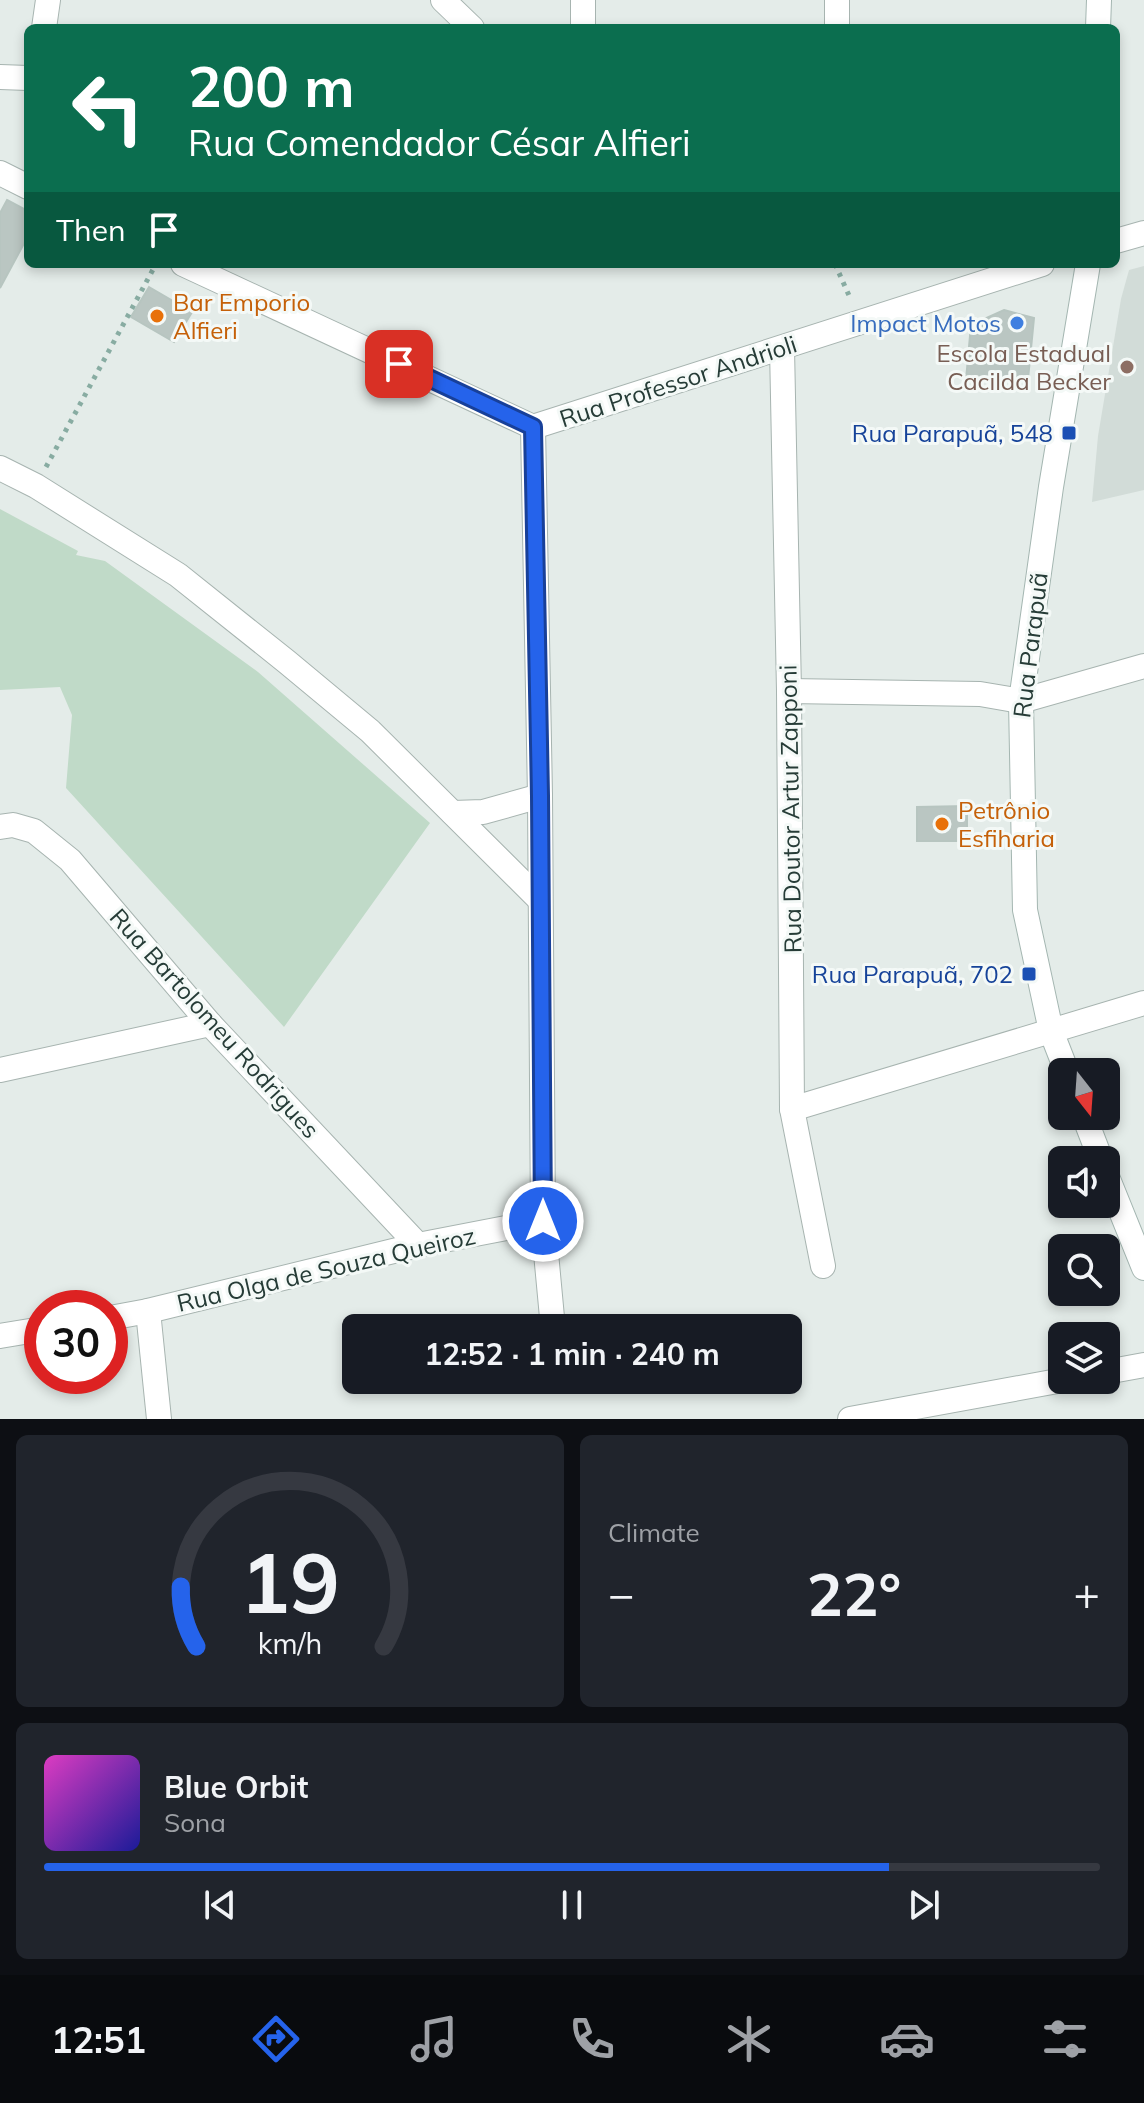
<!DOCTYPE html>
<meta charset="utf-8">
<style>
:root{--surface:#171b24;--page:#20242c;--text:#f1f3f6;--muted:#9ea1a6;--line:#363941;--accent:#2563eb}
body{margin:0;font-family:Mulish,sans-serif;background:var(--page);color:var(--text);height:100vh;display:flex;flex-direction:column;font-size:30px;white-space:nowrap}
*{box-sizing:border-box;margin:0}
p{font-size:26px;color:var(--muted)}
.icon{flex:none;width:44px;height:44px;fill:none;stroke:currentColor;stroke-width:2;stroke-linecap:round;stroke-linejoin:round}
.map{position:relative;height:1419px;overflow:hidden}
.drawer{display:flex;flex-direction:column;gap:16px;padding:16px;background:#0d0f14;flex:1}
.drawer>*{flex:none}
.guide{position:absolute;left:24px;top:24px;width:1096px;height:244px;border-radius:12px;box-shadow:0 4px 12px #0003;background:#0b6e4f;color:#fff;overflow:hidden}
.needle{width:52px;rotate:163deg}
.tools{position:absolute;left:1048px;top:1058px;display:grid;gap:16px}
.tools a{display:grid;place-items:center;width:72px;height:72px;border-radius:12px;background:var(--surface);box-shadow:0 4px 12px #0003;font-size:40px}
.speed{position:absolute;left:24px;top:1290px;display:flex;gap:16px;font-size:40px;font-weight:700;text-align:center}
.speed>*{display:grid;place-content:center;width:104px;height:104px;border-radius:50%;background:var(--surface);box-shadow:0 4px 12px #0003;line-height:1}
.speed .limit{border:12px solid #d22;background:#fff;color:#111}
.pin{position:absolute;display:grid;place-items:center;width:68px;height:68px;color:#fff;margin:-34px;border-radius:16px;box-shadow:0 4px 12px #0006}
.me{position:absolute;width:88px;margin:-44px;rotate:0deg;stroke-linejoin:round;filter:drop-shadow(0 0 6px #0008)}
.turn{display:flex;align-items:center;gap:28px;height:168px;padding:0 32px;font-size:36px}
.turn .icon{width:104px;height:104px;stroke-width:2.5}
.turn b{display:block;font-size:56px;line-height:68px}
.then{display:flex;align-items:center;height:76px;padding:0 32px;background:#0003;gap:16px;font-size:30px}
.big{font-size:60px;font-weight:700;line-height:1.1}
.drawer .tile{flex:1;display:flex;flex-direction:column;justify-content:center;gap:12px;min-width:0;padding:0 28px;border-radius:12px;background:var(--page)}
.drawer .dial{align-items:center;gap:0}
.dial svg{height:208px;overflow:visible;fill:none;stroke:var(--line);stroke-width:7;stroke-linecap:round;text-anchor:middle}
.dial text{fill:var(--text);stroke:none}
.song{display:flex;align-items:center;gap:24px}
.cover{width:96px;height:96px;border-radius:12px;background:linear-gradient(135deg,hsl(310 70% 55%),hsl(240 70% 35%))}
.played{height:8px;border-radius:4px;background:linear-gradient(90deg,var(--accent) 80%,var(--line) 80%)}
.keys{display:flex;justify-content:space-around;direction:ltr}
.heat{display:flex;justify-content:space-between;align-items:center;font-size:44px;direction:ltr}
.drawer .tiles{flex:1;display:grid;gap:16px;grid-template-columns:1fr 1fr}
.tile:last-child{grid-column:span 2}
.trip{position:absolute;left:342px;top:1314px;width:460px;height:80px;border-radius:12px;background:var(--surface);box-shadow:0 4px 12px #0003;font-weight:700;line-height:80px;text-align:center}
.menu{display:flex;height:128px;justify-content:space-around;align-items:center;background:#090b0e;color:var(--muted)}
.menu .icon{width:56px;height:56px}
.menu .active{color:var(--accent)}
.menu b{font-size:36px;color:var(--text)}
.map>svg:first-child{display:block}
.built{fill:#d2dcd8}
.green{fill:#c0dac8}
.building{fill:#bac6c2;stroke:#b7c5c0;stroke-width:2}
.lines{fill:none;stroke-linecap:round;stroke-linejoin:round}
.street-casing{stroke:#a7b4b0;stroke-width:26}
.secondary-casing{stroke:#a4b6b1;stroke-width:26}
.path{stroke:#88aca2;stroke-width:5;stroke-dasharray:4 6;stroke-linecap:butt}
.street{stroke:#fff;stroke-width:24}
.secondary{stroke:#fff;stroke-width:24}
.route-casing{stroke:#184099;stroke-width:20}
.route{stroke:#2563eb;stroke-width:14}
.food-dot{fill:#e8710a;stroke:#f4f9f7;stroke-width:3}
.shop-dot{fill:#3f7fe0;stroke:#f4f9f7;stroke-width:3}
.education-dot{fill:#8d6e63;stroke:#f4f9f7;stroke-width:3}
.transit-dot{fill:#1a4fb4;stroke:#f4f9f7;stroke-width:3}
.labels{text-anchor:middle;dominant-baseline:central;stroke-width:6;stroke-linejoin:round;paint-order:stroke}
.food-label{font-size:24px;fill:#c56008;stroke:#f4f9f7;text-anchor:start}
.shop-label{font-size:24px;fill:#366cbe;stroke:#f4f9f7;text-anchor:end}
.education-label{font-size:24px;fill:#785e54;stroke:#f4f9f7;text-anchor:end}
.street-label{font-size:24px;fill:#263c37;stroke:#f4f9f7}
.transit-label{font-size:24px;fill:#164399;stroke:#f4f9f7;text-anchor:end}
</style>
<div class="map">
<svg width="1144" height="1419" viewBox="0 0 1144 1419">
<rect width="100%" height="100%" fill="#e4ece9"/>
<path class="built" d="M1144,266V490L1092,502L1098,436L1121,299L1129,270Z"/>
<path class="green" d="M0,509L78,551L76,555L105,561L258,672L430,823L284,1027L66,788L72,715L60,687L0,690Z"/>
<g class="building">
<path d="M7,200L28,211V236L0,288V213Z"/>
<path d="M149,287L192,312L174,342L131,317Z"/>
<path d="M1004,310L1034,318L1028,379L966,380L971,325Z"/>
<path d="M967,806V841H917V807Z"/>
</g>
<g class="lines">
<g class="street-casing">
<g id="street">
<path d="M443,0L472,28"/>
<path d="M583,0V28"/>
<path d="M837,0V28"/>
<path d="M44,28L48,0"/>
<path d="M0,77L28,78"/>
<path d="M0,173L28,187"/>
<path d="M1116,241L1144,233"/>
<path d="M183,264L533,427"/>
<path d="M782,348L789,691L792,1109L823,1266"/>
<path d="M533,427L540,796L543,1221L553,1328"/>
<path d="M533,427L1042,264"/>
<path d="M0,468L36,486L178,575L287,662L370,731L539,899"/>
<path d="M789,691L980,694L1021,701L1144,666"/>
<path d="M453,813L483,812L540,796"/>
<path d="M0,827L13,825L34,831L70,860L210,1024L418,1245"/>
<path d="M0,1070L210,1024"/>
<path d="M792,1109L1144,1003"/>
<path d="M148,1311L159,1419"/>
<path d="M110,1318L148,1311L418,1245L543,1221"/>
<path d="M0,1336L42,1329"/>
<path d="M1106,1372L1144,1365"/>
<path d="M850,1419L1063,1380"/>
</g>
</g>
<g class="secondary-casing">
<g id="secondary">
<path d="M1098,28L1099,0"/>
<path d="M1067,1072L1051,1031L1025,910L1021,701L1051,487L1088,264"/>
<path d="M1084,1116L1101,1160"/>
<path d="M1106,1174L1144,1268"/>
</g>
</g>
<g class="path">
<path d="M835,264L851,300"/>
<path d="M46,467L156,264"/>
</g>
<use href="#street" class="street"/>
<use href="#secondary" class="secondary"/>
</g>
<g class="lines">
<g class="route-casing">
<path id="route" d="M399,364L533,427L540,796L543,1221"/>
</g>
<use href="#route" class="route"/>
</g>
<g class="food-dot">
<circle cx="157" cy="316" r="8"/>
<circle cx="942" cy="824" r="8"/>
</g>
<circle class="shop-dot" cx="1017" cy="323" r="8"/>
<circle class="education-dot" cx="1127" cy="367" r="8"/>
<g class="transit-dot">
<rect x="1061" y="425" width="16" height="16" rx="4"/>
<rect x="1021" y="966" width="16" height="16" rx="4"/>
</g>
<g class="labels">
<g class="food-label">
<text x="173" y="302">Bar Emporio<tspan x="173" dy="28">Alfieri</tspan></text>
<text x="958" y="810">Petrônio<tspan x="958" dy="28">Esfiharia</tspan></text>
</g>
<g class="shop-label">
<text x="1001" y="323">Impact Motos</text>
</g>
<g class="education-label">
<text x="1111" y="353">Escola Estadual<tspan x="1111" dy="28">Cacilda Becker</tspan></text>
</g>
<g class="street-label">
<text transform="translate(678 381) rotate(-18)">Rua Professor Andrioli</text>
<text transform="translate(1030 645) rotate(-83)">Rua Parapuã</text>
<text transform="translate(790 809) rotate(-91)">Rua Doutor Artur Zapponi</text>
<text transform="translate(215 1023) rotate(48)">Rua Bartolomeu Rodrigues</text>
<text transform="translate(326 1269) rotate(-13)">Rua Olga de Souza Queiroz</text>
</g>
<g class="transit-label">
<text x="1053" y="433">Rua Parapuã, 548</text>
<text x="1013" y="974">Rua Parapuã, 702</text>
</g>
</g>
</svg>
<div class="tools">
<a><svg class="needle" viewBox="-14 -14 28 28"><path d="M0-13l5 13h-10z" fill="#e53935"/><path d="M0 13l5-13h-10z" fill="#9ea1a6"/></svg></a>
<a><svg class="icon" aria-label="sound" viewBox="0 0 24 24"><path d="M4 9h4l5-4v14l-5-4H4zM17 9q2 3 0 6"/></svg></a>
<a><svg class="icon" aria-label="search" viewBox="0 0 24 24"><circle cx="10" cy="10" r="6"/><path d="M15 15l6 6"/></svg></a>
<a><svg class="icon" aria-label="layers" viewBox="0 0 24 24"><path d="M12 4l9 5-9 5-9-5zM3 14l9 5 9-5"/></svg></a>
</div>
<div class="speed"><div class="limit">30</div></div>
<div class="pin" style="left:399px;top:364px;background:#d93025"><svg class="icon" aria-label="arrive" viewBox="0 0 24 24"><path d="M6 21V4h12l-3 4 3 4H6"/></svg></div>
<svg class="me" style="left:543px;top:1221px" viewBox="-20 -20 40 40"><circle r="17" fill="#2563eb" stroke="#fff" stroke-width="3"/><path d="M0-11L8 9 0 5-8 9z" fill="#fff"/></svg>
<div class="trip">12:52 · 1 min · 240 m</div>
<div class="guide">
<div class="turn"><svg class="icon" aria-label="left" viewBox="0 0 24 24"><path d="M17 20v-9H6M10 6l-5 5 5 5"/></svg><div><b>200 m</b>Rua Comendador César Alfieri</div></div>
<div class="then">Then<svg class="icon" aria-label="arrive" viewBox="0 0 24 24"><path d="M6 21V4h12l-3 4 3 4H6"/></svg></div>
</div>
</div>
<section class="drawer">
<div class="tiles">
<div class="tile dial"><svg viewBox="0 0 100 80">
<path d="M14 69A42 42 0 1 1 86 69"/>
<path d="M14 69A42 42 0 0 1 8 46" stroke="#2563eb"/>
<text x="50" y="56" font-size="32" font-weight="700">19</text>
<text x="50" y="72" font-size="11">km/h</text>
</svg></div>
<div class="tile"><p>Climate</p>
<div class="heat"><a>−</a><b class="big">22°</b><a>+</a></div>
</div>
<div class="tile">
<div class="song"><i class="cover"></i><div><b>Blue Orbit</b><p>Sona</p></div></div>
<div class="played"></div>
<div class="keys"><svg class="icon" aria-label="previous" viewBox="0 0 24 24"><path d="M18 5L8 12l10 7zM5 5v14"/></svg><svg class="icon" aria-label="pause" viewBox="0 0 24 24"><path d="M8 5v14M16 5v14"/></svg><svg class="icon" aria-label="next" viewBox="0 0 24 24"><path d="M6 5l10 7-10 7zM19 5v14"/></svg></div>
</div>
</div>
</section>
<nav class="menu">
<b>12:51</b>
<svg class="icon active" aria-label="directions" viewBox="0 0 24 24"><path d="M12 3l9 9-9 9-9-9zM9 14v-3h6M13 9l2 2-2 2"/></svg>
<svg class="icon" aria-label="music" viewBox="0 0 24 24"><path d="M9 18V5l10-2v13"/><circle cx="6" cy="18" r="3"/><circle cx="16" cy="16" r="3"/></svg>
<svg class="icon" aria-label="phone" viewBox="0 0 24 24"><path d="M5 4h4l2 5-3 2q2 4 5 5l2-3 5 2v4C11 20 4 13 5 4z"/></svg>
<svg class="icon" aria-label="climate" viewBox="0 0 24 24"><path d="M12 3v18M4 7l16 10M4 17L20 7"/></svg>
<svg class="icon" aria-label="car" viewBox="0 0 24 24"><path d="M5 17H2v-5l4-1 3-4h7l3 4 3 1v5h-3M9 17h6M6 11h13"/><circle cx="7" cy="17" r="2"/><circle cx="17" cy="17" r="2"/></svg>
<svg class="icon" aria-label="filters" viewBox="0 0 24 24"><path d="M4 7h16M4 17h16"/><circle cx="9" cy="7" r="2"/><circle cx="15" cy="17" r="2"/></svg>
</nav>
